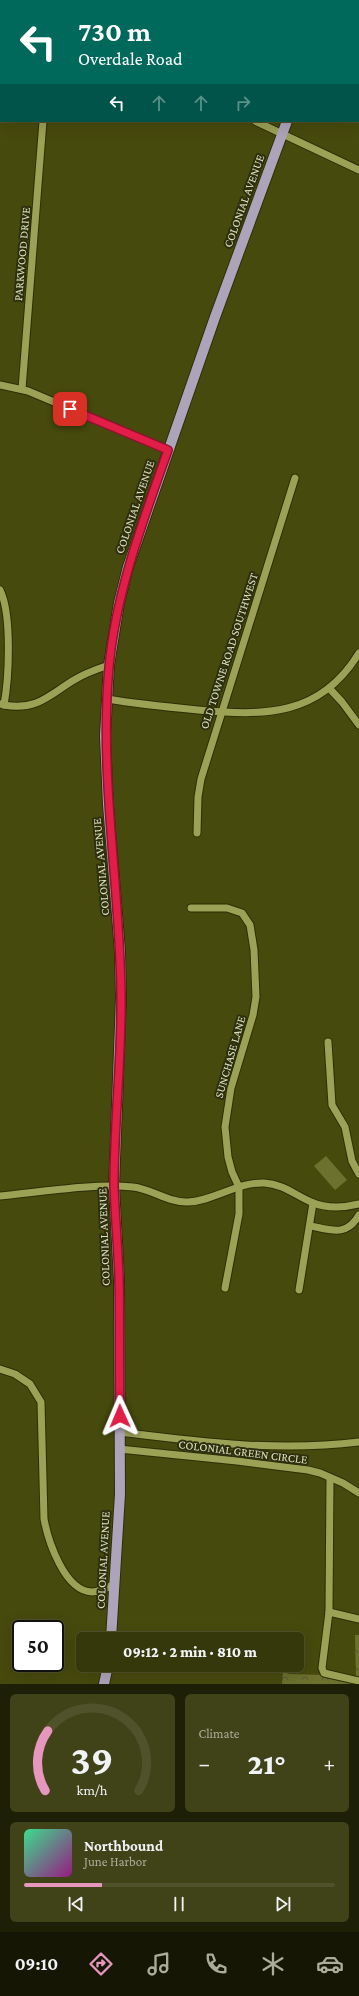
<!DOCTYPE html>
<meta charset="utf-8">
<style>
:root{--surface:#35380a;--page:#404318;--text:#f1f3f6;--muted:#aaac9c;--line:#4f522b;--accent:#e797bd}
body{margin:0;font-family:"Crimson Pro",serif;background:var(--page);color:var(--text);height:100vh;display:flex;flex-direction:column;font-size:15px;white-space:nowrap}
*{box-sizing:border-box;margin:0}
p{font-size:13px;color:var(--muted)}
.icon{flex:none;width:22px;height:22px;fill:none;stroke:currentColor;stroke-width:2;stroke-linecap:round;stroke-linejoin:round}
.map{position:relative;height:1684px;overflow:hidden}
.details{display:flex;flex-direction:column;gap:10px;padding:10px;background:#1d1f06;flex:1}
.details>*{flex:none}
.hud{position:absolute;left:0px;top:0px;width:359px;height:122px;box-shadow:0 4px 16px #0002,0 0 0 1px var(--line);background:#00695c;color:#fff;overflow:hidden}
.speed{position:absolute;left:12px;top:1620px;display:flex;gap:8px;font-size:20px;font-weight:700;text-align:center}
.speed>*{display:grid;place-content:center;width:52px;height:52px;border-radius:50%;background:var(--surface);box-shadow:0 4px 16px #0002,0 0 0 1px var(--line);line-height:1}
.speed .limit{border:2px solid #111;border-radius:6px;background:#fff;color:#111}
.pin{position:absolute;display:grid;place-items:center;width:34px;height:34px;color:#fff;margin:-17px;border-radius:8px;box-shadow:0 2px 6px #0006}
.me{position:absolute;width:44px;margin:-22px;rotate:359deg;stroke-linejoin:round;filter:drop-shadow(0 0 3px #0008)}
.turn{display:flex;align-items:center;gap:14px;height:84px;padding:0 12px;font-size:18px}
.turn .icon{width:52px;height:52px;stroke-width:2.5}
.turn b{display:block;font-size:28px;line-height:34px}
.lanes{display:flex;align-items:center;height:38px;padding:0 12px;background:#0003;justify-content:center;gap:20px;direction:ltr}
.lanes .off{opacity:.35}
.big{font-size:30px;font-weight:800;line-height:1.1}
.details .tile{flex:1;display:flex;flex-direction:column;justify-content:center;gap:6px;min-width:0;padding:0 14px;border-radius:6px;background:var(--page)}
.details .dial{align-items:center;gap:0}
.dial svg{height:104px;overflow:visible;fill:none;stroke:var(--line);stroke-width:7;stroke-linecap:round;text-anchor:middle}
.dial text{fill:var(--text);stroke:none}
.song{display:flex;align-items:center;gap:12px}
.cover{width:48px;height:48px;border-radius:6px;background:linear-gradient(135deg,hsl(150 70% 55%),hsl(310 70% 35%))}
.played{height:4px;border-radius:2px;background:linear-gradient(90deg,var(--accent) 25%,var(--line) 25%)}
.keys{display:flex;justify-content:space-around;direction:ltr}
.heat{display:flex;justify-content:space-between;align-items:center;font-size:22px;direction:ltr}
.details .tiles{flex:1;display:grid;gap:10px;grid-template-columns:1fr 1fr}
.tile:last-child{grid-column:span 2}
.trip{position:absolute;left:76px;top:1632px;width:228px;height:40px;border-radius:6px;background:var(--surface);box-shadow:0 4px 16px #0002,0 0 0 1px var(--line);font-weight:800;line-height:40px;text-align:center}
.tab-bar{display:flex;height:64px;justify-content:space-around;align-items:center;background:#151604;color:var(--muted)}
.tab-bar .icon{width:28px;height:28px}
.tab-bar .active{color:var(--accent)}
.tab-bar b{font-size:18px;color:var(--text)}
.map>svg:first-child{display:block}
.forest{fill:url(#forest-crowns)}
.garden{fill:#6c712e}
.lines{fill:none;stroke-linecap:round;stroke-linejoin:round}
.minor-casing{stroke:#2d2f05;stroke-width:9}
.major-casing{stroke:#2d2f05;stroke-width:12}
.minor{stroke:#9ba155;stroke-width:7}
.major{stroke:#aca4ba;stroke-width:10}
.route-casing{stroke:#92132f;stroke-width:10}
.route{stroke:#e11d48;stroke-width:7}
.labels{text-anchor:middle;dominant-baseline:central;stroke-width:4;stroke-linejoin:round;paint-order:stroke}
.street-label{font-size:12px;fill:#dce1bb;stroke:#2d2f0f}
</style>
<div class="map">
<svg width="359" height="1684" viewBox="0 0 359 1684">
<defs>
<pattern id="forest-crowns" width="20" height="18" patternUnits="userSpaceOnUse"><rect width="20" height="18" fill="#6c712e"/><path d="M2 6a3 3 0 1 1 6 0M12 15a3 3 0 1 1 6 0" fill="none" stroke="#575a33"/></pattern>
</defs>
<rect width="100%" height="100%" fill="#474a0d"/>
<path class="forest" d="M355,1635H359V1684H282L283,1672L289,1674L356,1676Z"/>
<path class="garden" d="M326,1156L347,1180L335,1190L314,1166Z"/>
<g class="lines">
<g class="minor-casing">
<g id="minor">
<path d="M171,0L172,1"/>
<path d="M56,1V0"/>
<path d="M255,121L359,170"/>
<path d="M0,385L28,391L168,450"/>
<path d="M22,389L43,121"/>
<path d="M0,590C12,614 9,678 4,705L0,704"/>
<path d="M329,688L342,702L359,725"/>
<path d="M107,699C137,704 167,707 198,710C264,716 320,717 359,653"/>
<path d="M4,705C37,711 49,695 74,680C85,673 97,669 109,665"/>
<path d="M197,833L198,797L201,779L295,478"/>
<path d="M191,908H227L242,913L250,925L254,950L256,997L253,1015L231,1088L225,1127L228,1157L232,1172L239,1187V1214L225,1288"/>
<path d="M328,1042L332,1105L345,1127L352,1161L359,1174"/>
<path d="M0,1196C40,1192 94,1183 133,1187C152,1189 169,1203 188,1202C214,1201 237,1182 264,1183C283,1184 295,1195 311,1202C327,1209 343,1208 359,1204"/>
<path d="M311,1226C331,1230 347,1237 359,1215"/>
<path d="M299,1290L313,1203"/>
<path d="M0,1369L15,1374L30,1384L41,1402L44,1519C48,1540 64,1591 92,1592C98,1592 109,1587 115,1584"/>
<path d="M120,1432C201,1442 278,1452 359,1442"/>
<path d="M119,1449L237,1461L308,1470L320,1473L343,1483L359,1493"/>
<path d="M330,1478L329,1612L322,1668L324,1673L359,1681"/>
<path d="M329,1612L359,1619"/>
</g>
</g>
<g class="major-casing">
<g id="major">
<path d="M336,1V0"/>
<path d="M111,1639L120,1494L119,1280L114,1186L121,998L120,952L108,804L105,736L109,665L119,603L128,567L215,317L287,121"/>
<path d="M104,1684L108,1665"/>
</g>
</g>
<use href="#minor" class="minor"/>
<use href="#major" class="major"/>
</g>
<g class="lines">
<g class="route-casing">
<path id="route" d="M70,409L168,450C143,521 116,592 109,667C99,777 120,885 121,994C122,1058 114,1122 114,1185C115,1216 118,1247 119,1278C120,1324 119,1370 120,1416"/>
</g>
<use href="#route" class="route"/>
</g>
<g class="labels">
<g class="street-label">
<text transform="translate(244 201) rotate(-70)">COLONIAL AVENUE</text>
<text transform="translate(22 254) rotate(-85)">PARKWOOD DRIVE</text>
<text transform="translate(135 507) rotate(-71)">COLONIAL AVENUE</text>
<text transform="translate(229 651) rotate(-72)">OLD TOWNE ROAD SOUTHWEST</text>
<text transform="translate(101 867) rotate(-95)">COLONIAL AVENUE</text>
<text transform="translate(230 1057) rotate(-74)">SUNCHASE LANE</text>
<text transform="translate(104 1237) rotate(-92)">COLONIAL AVENUE</text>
<text transform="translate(243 1452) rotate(7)">COLONIAL GREEN CIRCLE</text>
<text transform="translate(103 1560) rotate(-87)">COLONIAL AVENUE</text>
</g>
</g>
</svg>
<div class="speed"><div class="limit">50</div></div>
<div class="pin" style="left:70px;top:409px;background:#d93025"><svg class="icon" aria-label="arrive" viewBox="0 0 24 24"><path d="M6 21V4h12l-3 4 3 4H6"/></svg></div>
<svg class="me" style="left:120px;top:1416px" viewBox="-20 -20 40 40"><path d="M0-17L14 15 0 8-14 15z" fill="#e11d48" stroke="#fff" stroke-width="4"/></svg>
<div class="trip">09:12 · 2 min · 810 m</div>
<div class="hud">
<div class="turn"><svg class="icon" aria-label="left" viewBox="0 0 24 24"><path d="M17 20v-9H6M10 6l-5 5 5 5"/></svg><div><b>730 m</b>Overdale Road</div></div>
<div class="lanes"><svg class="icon" aria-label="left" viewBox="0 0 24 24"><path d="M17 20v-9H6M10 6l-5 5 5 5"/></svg><svg class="icon off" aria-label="ahead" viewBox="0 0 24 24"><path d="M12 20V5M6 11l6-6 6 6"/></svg><svg class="icon off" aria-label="ahead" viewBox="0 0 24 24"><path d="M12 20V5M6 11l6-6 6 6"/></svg><svg class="icon off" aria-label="right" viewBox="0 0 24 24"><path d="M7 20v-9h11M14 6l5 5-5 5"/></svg></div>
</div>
</div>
<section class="details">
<div class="tiles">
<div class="tile dial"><svg viewBox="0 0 100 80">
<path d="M14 69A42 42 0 1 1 86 69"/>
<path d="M14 69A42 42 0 0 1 16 23" stroke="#e797bd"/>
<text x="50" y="56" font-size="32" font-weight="700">39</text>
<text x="50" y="72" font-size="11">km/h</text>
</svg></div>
<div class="tile"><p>Climate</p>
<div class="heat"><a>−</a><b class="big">21°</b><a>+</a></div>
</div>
<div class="tile">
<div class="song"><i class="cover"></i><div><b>Northbound</b><p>June Harbor</p></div></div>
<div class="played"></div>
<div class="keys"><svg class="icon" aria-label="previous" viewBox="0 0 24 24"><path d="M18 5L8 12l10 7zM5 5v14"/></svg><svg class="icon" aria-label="pause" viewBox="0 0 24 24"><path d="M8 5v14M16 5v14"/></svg><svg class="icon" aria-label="next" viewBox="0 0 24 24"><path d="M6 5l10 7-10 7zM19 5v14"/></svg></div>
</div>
</div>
</section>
<nav class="tab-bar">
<b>09:10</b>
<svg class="icon active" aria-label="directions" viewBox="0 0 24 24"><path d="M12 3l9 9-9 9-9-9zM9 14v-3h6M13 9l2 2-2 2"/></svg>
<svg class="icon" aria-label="music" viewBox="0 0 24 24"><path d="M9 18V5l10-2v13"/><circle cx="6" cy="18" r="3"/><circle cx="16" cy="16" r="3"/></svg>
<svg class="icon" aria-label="phone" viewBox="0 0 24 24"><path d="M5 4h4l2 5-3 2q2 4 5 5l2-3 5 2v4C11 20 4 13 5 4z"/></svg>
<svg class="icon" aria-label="climate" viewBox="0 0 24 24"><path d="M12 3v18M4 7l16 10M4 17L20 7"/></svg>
<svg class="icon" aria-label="car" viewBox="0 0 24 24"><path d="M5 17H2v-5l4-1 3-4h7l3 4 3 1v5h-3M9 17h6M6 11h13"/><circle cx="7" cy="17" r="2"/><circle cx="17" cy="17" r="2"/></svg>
</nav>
